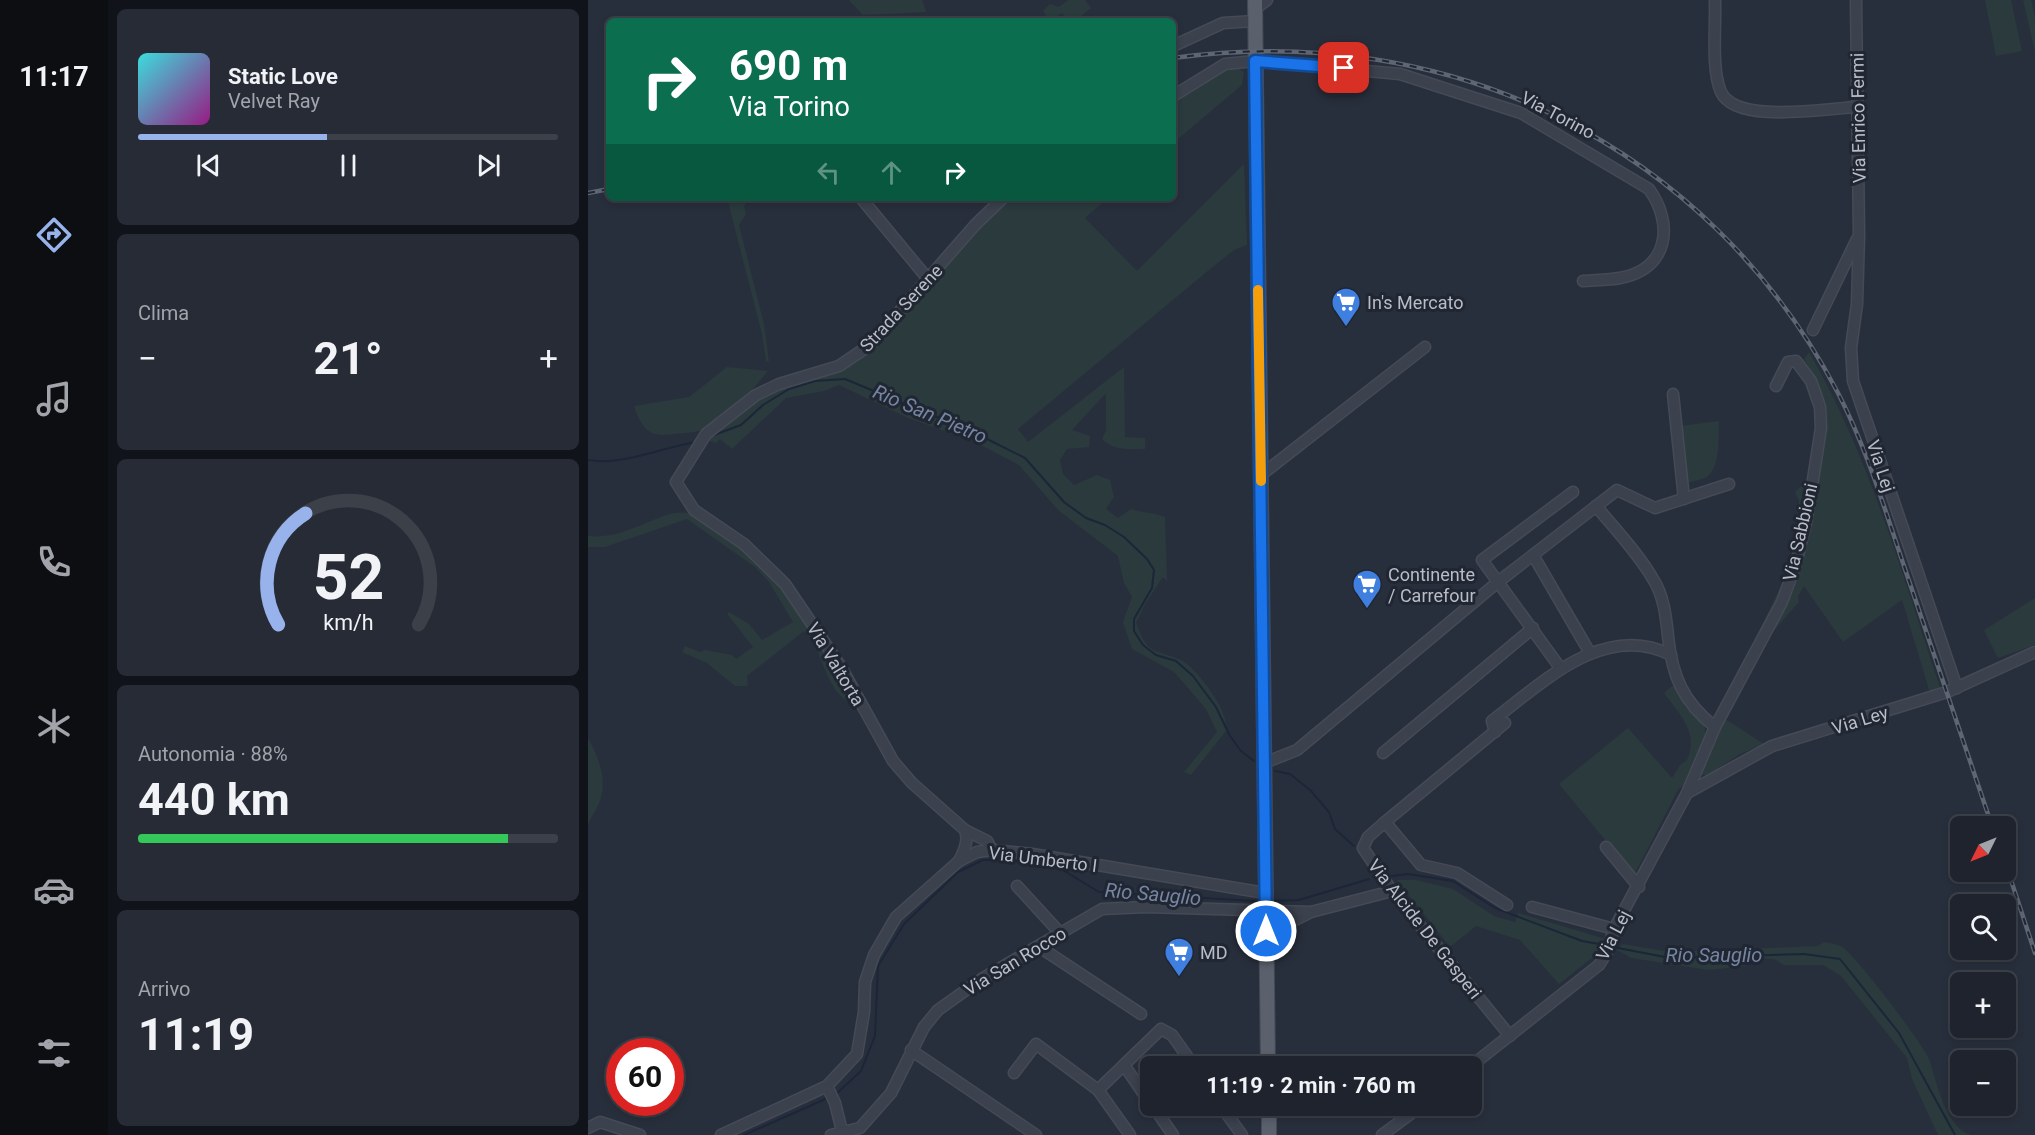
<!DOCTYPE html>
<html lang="it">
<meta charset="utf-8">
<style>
:root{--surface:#1e232d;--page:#262b35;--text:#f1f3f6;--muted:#a1a4aa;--line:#3c4049;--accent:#98b3ec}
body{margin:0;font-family:Roboto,sans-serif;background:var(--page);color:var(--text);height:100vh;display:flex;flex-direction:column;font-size:22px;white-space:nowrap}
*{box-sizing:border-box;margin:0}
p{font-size:20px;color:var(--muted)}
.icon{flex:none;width:33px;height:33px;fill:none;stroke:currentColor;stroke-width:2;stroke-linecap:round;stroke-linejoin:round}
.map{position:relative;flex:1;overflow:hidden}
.sheet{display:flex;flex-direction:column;gap:9px;padding:9px;background:#101319;width:480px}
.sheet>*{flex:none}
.top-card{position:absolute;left:18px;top:18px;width:570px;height:183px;border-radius:9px;box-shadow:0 3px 9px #0003,0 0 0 2px var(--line);background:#0b6e4f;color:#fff;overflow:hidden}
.needle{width:39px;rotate:227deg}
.controls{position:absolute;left:1362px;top:816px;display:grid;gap:12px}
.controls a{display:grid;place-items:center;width:66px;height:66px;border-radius:9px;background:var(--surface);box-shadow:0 3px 9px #0003,0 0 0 2px var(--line);font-size:30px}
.speed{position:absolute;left:18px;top:1038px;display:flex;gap:12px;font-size:30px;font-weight:700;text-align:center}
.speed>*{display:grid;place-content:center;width:78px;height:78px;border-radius:50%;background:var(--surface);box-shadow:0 3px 9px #0003,0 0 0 2px var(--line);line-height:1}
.speed .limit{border:9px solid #d22;background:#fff;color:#111}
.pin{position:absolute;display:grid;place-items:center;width:51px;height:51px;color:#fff;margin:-26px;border-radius:12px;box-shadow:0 3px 9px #0006}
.me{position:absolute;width:66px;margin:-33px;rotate:0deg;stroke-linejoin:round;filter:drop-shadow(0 0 4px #0008)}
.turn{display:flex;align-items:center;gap:21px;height:126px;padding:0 24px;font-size:27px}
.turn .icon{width:78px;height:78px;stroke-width:2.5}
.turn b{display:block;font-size:42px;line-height:51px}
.lanes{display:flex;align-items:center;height:57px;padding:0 24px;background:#0003;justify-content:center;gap:30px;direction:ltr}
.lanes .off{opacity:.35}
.big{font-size:45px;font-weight:700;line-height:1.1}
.sheet .widget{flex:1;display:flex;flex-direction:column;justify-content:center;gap:9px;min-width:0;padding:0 21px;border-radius:9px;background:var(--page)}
.sheet .dial{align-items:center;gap:0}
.dial svg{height:156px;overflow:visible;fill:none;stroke:var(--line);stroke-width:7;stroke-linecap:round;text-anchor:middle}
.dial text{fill:var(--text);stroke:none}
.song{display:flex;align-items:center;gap:18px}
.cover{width:72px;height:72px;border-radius:9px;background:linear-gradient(135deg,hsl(180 70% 55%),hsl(310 70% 35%))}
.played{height:6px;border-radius:3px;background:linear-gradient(90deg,var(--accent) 45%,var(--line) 45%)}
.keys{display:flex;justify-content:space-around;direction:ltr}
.heat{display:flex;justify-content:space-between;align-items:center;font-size:33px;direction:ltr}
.charge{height:9px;border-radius:4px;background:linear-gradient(90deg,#34c759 88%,var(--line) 0)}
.trip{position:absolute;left:552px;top:1056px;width:342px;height:60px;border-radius:9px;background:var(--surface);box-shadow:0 3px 9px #0003,0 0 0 2px var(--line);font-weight:700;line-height:60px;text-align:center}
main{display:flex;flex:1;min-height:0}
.menu{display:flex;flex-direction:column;width:108px;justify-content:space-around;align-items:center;background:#0c0e12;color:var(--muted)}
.menu .icon{width:42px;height:42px}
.menu .current{color:var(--accent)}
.menu b{font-size:27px;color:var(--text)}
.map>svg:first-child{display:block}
.green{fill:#2a3a3d}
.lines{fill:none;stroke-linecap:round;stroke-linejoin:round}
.stream{stroke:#1c2639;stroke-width:2}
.minor-casing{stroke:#454a56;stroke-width:13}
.major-casing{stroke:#454a56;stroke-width:16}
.minor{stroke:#3b414d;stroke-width:10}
.major{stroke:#5a606c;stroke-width:14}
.rail-casing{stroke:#5e6573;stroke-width:4.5}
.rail{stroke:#202632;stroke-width:2;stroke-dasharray:7;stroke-linecap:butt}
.route-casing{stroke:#114b97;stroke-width:15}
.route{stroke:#1a73e8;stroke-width:10}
.slow{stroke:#f59e0b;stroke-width:10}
.labels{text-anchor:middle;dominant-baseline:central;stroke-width:6;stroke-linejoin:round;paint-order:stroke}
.street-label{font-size:18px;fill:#b8bdc7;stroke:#202632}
.poi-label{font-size:18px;fill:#b8bdc7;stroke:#202632;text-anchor:start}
.water-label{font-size:20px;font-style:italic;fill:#7585a2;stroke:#202632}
</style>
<main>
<nav class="menu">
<b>11:17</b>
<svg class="icon current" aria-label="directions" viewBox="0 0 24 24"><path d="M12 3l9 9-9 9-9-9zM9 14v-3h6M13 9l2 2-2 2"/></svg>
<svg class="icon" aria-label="music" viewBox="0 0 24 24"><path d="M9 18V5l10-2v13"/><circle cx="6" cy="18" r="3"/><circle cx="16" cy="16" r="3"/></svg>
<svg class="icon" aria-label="phone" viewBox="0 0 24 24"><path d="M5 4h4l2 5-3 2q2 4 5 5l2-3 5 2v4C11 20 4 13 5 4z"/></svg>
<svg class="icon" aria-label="climate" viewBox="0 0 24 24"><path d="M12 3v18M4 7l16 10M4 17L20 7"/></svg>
<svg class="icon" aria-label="car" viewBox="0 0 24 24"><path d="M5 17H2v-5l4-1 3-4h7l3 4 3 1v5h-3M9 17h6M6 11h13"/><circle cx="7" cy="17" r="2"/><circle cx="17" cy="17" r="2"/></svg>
<svg class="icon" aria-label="filters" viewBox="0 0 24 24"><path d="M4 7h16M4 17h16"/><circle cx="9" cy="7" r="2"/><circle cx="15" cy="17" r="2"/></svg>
</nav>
<section class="sheet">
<div class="widget">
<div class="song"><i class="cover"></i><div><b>Static Love</b><p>Velvet Ray</p></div></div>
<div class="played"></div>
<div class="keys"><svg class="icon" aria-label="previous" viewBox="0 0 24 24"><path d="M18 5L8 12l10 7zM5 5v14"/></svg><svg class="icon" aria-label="pause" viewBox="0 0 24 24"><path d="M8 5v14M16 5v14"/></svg><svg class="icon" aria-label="next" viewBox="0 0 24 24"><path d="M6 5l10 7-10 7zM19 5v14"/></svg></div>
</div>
<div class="widget"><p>Clima</p>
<div class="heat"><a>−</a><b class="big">21°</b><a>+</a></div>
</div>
<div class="widget dial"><svg viewBox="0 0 100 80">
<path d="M14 69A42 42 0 1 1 86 69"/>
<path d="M14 69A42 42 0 0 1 28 12" stroke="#98b3ec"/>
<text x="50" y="56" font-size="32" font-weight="700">52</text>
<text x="50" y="72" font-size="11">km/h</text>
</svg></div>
<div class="widget"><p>Autonomia · 88%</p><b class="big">440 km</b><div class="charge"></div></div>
<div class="widget"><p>Arrivo</p><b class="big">11:19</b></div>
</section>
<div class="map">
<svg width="1447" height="1135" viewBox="0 0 1447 1135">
<rect width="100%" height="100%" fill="#282f3c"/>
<g class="green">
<path d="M261,0H334L338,12L275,15Z"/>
<path d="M480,0H497L503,8L487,21H481L474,13L462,21L455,11L462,4L471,7Z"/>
<path d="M1397,0H1423L1434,51L1408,56Z"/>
<path d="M1435,0H1443L1447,18V52Z"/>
<path d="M651,69L656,72L654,85L585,143V99L636,70Z"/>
<path d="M656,164L659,245L646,250L621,270L430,429L440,442L536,367L537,437L557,438V449C539,449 527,451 514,439L518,430V393L484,430L502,436L501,447L479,449L472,460L475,474L486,485L509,475L522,480L526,497L518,509L530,518L543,509C555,513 565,512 577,517L579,581L575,577L557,604L548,623C552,632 554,640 561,647C571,655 588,655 599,664C613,675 642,713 638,731L603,775L596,772L629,732L618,709L586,672L544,649L535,622L544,597L536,583L530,556L470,510L431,465L387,442L318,417L251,385L236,391L198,398L144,449L132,439L128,443L119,440L171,399L198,386L254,369L289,344L405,210L421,198H520L497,218L549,271Z"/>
<path d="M139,198H163L156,206L158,214L151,225L176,324L181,362L178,361L174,334Z"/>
<path d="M1221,352C1282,457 1314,575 1353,690L1342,693L1314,600L1255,642L1216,586L1210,596L1211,602L1184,633L1162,670L1196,603L1236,407L1232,387L1216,359Z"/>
<path d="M139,367L180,371C166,389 136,422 114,430C106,433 95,433 86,434C61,438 54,429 46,406L101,397Z"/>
<path d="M1131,421C1130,436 1133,464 1120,476C1115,480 1104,481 1098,483L1092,426Z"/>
<path d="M1220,480L1206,563L1173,635L1171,631L1204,563L1211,501L1207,492Z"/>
<path d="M103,513L172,561L239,652L268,702L263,703C236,691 236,649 216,631L159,676L160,686H147L119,663L94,652L97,646L112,652L117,650L144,655L148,659L165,647L139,614L141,612L161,624L174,640L205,622L181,582L167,567L99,519L17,547H0V536C31,539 51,524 79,515C86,512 95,513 103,513Z"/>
<path d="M1447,598V645L1410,658L1396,630Z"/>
<path d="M1085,685C1090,695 1095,705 1103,713C1106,716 1111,718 1114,722C1126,738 1103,771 1096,787L1091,788L1046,875L971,784L1040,728L1084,778L1092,765L1099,760C1111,732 1092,715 1076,693Z"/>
<path d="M1137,719L1176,744L1152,754L1120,775H1114L1112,769Z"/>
<path d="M0,738C11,758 21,783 10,805C7,813 2,817 0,826Z"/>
<path d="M809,880H828L865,889L906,916L927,922L930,913L1018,939L1014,950L971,984L932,940L888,926L862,947Z"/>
<path d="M1236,942C1242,943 1249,944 1254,947C1266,953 1335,1044 1341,1059C1349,1082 1357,1127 1383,1135H1350L1324,1079L1319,1058L1253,976L1235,965H1196L1186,959L1165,958L1157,966L1121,970L1043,958L1029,950L1034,944L1083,952L1230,946Z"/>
</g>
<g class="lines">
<g class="stream">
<path d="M126,435L153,425L175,405L201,389L227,381L257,379L346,416L384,428L401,440L437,458L476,502L498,518L517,525L536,537L559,559L566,570L564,588L546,619V631L555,645L568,655L588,661L605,676L628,707L642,736L653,751L666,761"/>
<path d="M0,460C35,466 74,447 109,442"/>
<path d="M687,771L702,774L722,790L741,812L747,829L766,846"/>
<path d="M804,876L820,874L865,881L907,908L994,941L1017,945"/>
<path d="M683,901L711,900L781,879"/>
<path d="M1025,947L1082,958L1216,954L1252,959L1311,1033L1367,1135"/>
<path d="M247,1095L273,1071L287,1036L290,966L316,924L370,872L395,860H422L473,869L511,892L667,901"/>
<path d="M156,1135L242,1097"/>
</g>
<g class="minor-casing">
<g id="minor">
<path d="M1127,0C1128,25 1123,70 1133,92C1148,125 1239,108 1270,107"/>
<path d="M1268,0L1271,236L1269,304L1263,348L1265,381L1369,688"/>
<path d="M667,9L679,0"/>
<path d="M585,46L635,23L667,21"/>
<path d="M585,96L637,64L667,61L812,74L933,113L1061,189C1086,224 1081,269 1032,278C1020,280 1007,280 995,281"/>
<path d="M273,198L340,279"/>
<path d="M1225,330L1269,239"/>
<path d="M1085,394L1096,499"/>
<path d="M673,475L837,347"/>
<path d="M1008,506C1027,529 1050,553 1065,579C1076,596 1078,617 1080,636C1084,676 1095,702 1127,727"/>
<path d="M945,555L1002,653"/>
<path d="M973,669L894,560L985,492"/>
<path d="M917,723L797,822L780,837L775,848L804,891L922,1036"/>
<path d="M907,732L904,721C954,683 1016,621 1083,655"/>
<path d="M795,753L945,628"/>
<path d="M676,763L709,750L910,582L1029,490L1067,508L1141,484"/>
<path d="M1099,793L1184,746L1359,692L1447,652"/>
<path d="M797,822L833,865L869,873L919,905"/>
<path d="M377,830L399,841L404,850"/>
<path d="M1018,847L1051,887"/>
<path d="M371,861C376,851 381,841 377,830L324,783L305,761L253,667L197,584L156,544L106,510L88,482L118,434L168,395L191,384L251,366L282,345L387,225L415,198"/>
<path d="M429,886L472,933"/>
<path d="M944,907L1026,929"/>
<path d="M678,931L691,928L723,912L804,891"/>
<path d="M450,946L553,1014"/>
<path d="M323,1050L448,1135"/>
<path d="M536,1065L562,1103"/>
<path d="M883,1066L1011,965L1019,952L1026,929L1099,793L1127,727L1194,602L1208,564L1219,518L1233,428L1232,407L1223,381L1208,361L1200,362L1188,386"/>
<path d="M426,1073L448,1044L510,1090L573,1029L584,1035L606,1066"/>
<path d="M239,1086L247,1103L255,1135"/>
<path d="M510,1090L542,1135"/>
<path d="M565,1106L585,1135"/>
<path d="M633,1106L654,1135"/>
<path d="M0,1128L12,1122L52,1135"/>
<path d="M133,1135L239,1086L269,1054L276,1012L277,982L286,955L308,917L371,861L389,852L404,850L444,854L677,893"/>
<path d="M243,1135L272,1128L303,1093L336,1027L350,1010L395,978L514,909L558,907L723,912"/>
<path d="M794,1135L833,1106"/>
</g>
</g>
<g class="major-casing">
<g id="major">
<path d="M667,0L680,1066"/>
<path d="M681,1106V1135"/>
</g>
</g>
<use href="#minor" class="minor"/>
<use href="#major" class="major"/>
<g class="rail-casing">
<g id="rail">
<path d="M585,58C859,20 1120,144 1250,393C1279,449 1297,510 1317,569C1346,655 1375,741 1404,826"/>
<path d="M0,193L21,189"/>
<path d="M1418,865L1447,953"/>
</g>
</g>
<use href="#rail" class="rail"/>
</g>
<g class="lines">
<g class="route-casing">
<path id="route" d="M678,931L667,61L756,68"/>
</g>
<use href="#route" class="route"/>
<path class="slow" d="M670,290L673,481"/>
</g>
<defs>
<g id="supermarket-pin" transform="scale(1.5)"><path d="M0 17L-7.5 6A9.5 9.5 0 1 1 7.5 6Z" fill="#3f7fe0" stroke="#202632"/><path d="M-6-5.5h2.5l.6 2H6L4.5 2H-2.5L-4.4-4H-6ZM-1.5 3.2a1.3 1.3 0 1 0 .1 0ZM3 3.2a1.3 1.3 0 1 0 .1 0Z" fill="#fff"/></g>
</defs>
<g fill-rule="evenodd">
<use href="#supermarket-pin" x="758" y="302"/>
<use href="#supermarket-pin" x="779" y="584"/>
<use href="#supermarket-pin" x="591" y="952"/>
</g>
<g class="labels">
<g class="street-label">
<text transform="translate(970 115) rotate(28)">Via Torino</text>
<text transform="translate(1270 118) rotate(-91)">Via Enrico Fermi</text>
<text transform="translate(313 308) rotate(-47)">Strada Serene</text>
<text transform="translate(1293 466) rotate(72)">Via Lej</text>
<text transform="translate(1212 532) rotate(-77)">Via Sabbioni</text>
<text transform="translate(248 664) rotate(59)">Via Valtorta</text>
<text transform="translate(1272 720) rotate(-17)">Via Ley</text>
<text transform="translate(455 859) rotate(7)">Via Umberto I</text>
<text transform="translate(837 929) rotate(52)">Via Alcide De Gasperi</text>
<text transform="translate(1025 935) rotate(-63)">Via Lej</text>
<text transform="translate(427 961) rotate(-31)">Via San Rocco</text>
</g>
<g class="poi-label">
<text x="779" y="302">In's Mercato</text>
<text x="800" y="574">Continente<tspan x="800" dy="21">/ Carrefour</tspan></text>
<text x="612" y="952">MD</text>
</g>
<g class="water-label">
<text transform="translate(342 414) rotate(23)">Rio San Pietro</text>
<text transform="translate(565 894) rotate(5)">Rio Sauglio</text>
<text x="1126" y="955">Rio Sauglio</text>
</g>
</g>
</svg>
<div class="controls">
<a><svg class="needle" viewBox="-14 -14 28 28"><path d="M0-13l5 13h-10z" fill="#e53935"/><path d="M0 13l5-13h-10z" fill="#a1a4aa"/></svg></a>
<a><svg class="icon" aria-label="search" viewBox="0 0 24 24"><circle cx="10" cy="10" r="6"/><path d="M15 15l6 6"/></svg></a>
<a>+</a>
<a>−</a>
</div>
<div class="speed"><div class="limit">60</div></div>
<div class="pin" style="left:756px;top:68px;background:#d93025"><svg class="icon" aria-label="arrive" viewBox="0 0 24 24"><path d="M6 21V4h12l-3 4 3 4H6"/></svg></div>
<svg class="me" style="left:678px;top:931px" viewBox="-20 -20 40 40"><circle r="17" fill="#1a73e8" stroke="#fff" stroke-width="3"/><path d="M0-11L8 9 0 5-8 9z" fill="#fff"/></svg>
<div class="trip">11:19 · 2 min · 760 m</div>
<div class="top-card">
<div class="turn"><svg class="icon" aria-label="right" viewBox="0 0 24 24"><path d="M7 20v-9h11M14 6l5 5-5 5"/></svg><div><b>690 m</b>Via Torino</div></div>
<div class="lanes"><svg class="icon off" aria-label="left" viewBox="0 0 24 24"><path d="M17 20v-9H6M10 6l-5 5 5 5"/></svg><svg class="icon off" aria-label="ahead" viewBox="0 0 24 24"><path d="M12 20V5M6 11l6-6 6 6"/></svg><svg class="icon" aria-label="right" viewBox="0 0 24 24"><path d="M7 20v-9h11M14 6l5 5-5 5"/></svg></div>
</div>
</div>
</main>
